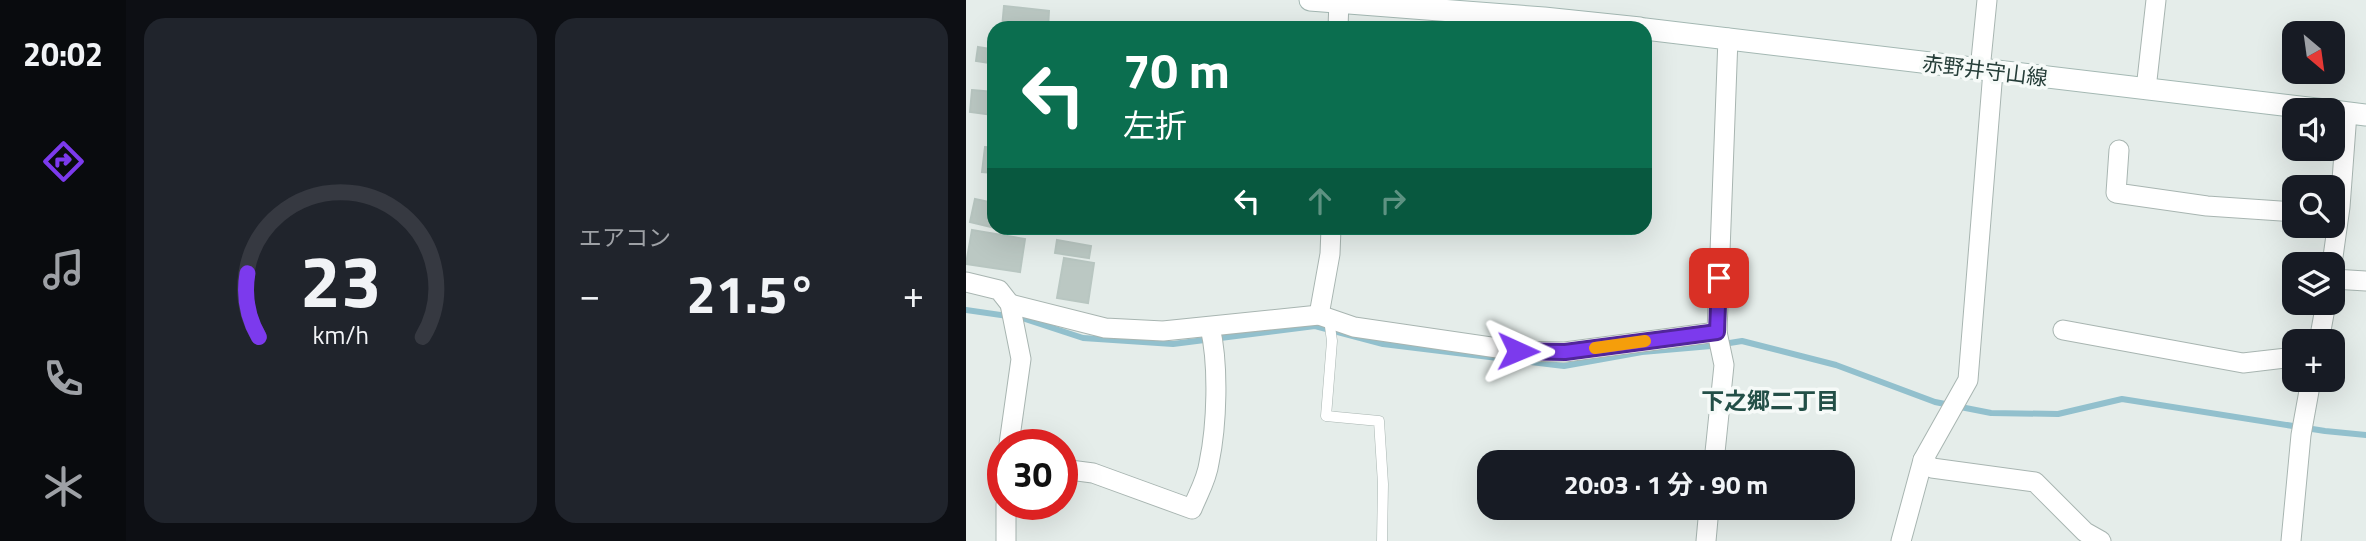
<!DOCTYPE html>
<html lang="ja">
<meta charset="utf-8">
<style>
:root{--surface:#171b24;--page:#20242c;--text:#f1f3f6;--muted:#9ea1a6;--line:#363941;--accent:#7c3aed}
body{margin:0;font-family:"Titillium Web","Noto Sans JP",sans-serif;background:var(--page);color:var(--text);height:100vh;display:flex;flex-direction:column;font-size:26px;white-space:nowrap}
*{box-sizing:border-box;margin:0}
p{font-size:23px;color:var(--muted)}
.icon{flex:none;width:38px;height:38px;fill:none;stroke:currentColor;stroke-width:2;stroke-linecap:round;stroke-linejoin:round}
.map{position:relative;flex:1;overflow:hidden}
.side{display:flex;flex-direction:column;gap:18px;padding:18px;background:#0d0f14;width:840px}
.side>*{flex:none}
.banner{position:absolute;left:21px;top:21px;width:665px;height:214px;border-radius:21px;box-shadow:0 7px 28px #0002;background:#0b6e4f;color:#fff;overflow:hidden}
.needle{width:46px;rotate:151deg}
.buttons{position:absolute;left:1316px;top:21px;display:grid;gap:14px}
.buttons a{display:grid;place-items:center;width:63px;height:63px;border-radius:14px;background:var(--surface);box-shadow:0 7px 28px #0002;font-size:35px}
.speed{position:absolute;left:21px;top:429px;display:flex;gap:14px;font-size:35px;font-weight:700;text-align:center}
.speed>*{display:grid;place-content:center;width:91px;height:91px;border-radius:50%;background:var(--surface);box-shadow:0 7px 28px #0002;line-height:1}
.speed .limit{border:10px solid #d22;background:#fff;color:#111}
.pin{position:absolute;display:grid;place-items:center;width:60px;height:60px;color:#fff;margin:-30px;border-radius:14px;box-shadow:0 4px 10px #0006}
.me{position:absolute;width:77px;margin:-38px;rotate:91deg;stroke-linejoin:round;filter:drop-shadow(0 0 5px #0008)}
.turn{display:flex;align-items:center;gap:24px;height:147px;padding:0 21px;font-size:32px}
.turn .icon{width:91px;height:91px;stroke-width:2.5}
.turn b{display:block;font-size:49px;line-height:60px}
.lanes{display:flex;align-items:center;height:66px;padding:0 21px;background:#0003;justify-content:center;gap:35px;direction:ltr}
.lanes .off{opacity:.35}
.big{font-size:52px;font-weight:700;line-height:1.1}
.side .tile{flex:1;display:flex;flex-direction:column;justify-content:center;gap:10px;min-width:0;padding:0 24px;border-radius:21px;background:var(--page)}
.side .dial{align-items:center;gap:0}
.dial svg{height:182px;overflow:visible;fill:none;stroke:var(--line);stroke-width:7;stroke-linecap:round;text-anchor:middle}
.dial text{fill:var(--text);stroke:none}
.heat{display:flex;justify-content:space-between;align-items:center;font-size:38px;direction:ltr}
.side .tiles{flex:1;display:grid;gap:18px;grid-template-columns:repeat(2,1fr)}
.trip{position:absolute;left:511px;top:450px;width:378px;height:70px;border-radius:21px;background:var(--surface);box-shadow:0 7px 28px #0002;font-weight:700;line-height:70px;text-align:center}
main{display:flex;flex:1;min-height:0}
.menu{display:flex;flex-direction:column;width:126px;justify-content:space-around;align-items:center;background:#090b0e;color:var(--muted)}
.menu .icon{width:49px;height:49px}
.menu .selected{color:var(--accent)}
.menu b{font-size:32px;color:var(--text)}
.map>svg:first-child{display:block}
.lines{fill:none;stroke-linecap:round;stroke-linejoin:round}
.stream{stroke:#92c0cd;stroke-width:6}
.building{fill:#bbc8c3;stroke:#b8c6c1;stroke-width:2}
.lane-casing{stroke:#a8b5b1;stroke-width:11}
.street-casing{stroke:#a8b5b1;stroke-width:21}
.secondary-casing{stroke:#a4b8b3;stroke-width:23}
.lane{stroke:#fff;stroke-width:10}
.street{stroke:#fff;stroke-width:19}
.secondary{stroke:#fff;stroke-width:21}
.route-casing{stroke:#51269a;stroke-width:18}
.route{stroke:#7c3aed;stroke-width:12}
.slow{stroke:#f59e0b;stroke-width:12}
.labels{text-anchor:middle;dominant-baseline:central;stroke-width:7;stroke-linejoin:round;paint-order:stroke}
.street-label{font-size:21px;fill:#263e39;stroke:#f6faf8}
.neighbourhood-label{font-size:23px;font-weight:bold;fill:#234f47;stroke:#f6faf8}
</style>
<main>
<nav class="menu">
<b>20:02</b>
<svg class="icon selected" aria-label="directions" viewBox="0 0 24 24"><path d="M12 3l9 9-9 9-9-9zM9 14v-3h6M13 9l2 2-2 2"/></svg>
<svg class="icon" aria-label="music" viewBox="0 0 24 24"><path d="M9 18V5l10-2v13"/><circle cx="6" cy="18" r="3"/><circle cx="16" cy="16" r="3"/></svg>
<svg class="icon" aria-label="phone" viewBox="0 0 24 24"><path d="M5 4h4l2 5-3 2q2 4 5 5l2-3 5 2v4C11 20 4 13 5 4z"/></svg>
<svg class="icon" aria-label="climate" viewBox="0 0 24 24"><path d="M12 3v18M4 7l16 10M4 17L20 7"/></svg>
</nav>
<section class="side">
<div class="tiles">
<div class="tile dial"><svg viewBox="0 0 100 80">
<path d="M14 69A42 42 0 1 1 86 69"/>
<path d="M14 69A42 42 0 0 1 9 41" stroke="#7c3aed"/>
<text x="50" y="56" font-size="32" font-weight="700">23</text>
<text x="50" y="72" font-size="11">km/h</text>
</svg></div>
<div class="tile"><p>エアコン</p>
<div class="heat"><a>−</a><b class="big">21.5°</b><a>+</a></div>
</div>
</div>
</section>
<div class="map">
<svg width="1400" height="541" viewBox="0 0 1400 541">
<rect width="100%" height="100%" fill="#e5edea"/>
<g class="lines">
<path class="stream" d="M0,310L56,318L117,338L207,344L349,326L417,344L598,366L676,352L745,346L776,341L870,365L969,402L1025,413L1092,414L1156,399L1359,431L1400,435"/>
</g>
<g class="building">
<path d="M38,6L83,11L82,28H36Z"/>
<path d="M12,47L25,49L24,63L10,61Z"/>
<path d="M6,90L28,92V115L4,112Z"/>
<path d="M19,147L28,148V173L16,172Z"/>
<path d="M9,199L28,203V228H43L42,231L4,222Z"/>
<path d="M6,230L59,239L54,272L0,264Z"/>
<path d="M91,240L125,246L123,258L89,253Z"/>
<path d="M98,258L128,263L122,303L91,298Z"/>
</g>
<g class="lines">
<g class="lane-casing">
<path id="lane" d="M363,319L366,341L360,416L413,421L417,484L416,541"/>
</g>
<g class="street-casing">
<g id="street">
<path d="M372,28L373,0"/>
<path d="M1014,70L1021,0"/>
<path d="M1180,89L1190,0"/>
<path d="M1153,150L1150,193L1241,206L1328,212"/>
<path d="M1366,264L1374,207L1381,113"/>
<path d="M1367,279L1400,281"/>
<path d="M0,282L33,290L44,304L55,359L43,444"/>
<path d="M44,304L139,328L197,331L353,315L388,327L552,351L599,352L751,332"/>
<path d="M353,315L364,254L365,228"/>
<path d="M1097,330L1277,363L1328,357"/>
<path d="M1353,341L1360,303"/>
<path d="M957,460L966,468L1069,482L1119,532L1135,541"/>
<path d="M748,462L758,365L751,332L762,38"/>
<path d="M96,469L127,473L226,509C232,494 241,479 243,463C251,425 253,365 244,327"/>
<path d="M40,504V541"/>
<path d="M740,541L743,508"/>
<path d="M935,541L957,460L1002,380L1027,71"/>
<path d="M1325,541L1335,435L1345,380"/>
</g>
</g>
<g class="secondary-casing">
<g id="secondary">
<path d="M344,0L578,18L674,28"/>
<path d="M679,29L1359,110"/>
<path d="M1367,111L1400,115"/>
</g>
</g>
<use href="#lane" class="lane"/>
<use href="#street" class="street"/>
<use href="#secondary" class="secondary"/>
</g>
<g class="lines">
<g class="route-casing">
<path id="route" d="M552,351L599,352L751,332L753,278"/>
</g>
<use href="#route" class="route"/>
<path class="slow" d="M629,348L679,341"/>
</g>
<g class="labels">
<g class="street-label">
<text transform="translate(1019 70) rotate(7)">赤野井守山線</text>
</g>
<g class="neighbourhood-label">
<text x="804" y="400">下之郷二丁目</text>
</g>
</g>
</svg>
<div class="buttons">
<a><svg class="needle" viewBox="-14 -14 28 28"><path d="M0-13l5 13h-10z" fill="#e53935"/><path d="M0 13l5-13h-10z" fill="#9ea1a6"/></svg></a>
<a><svg class="icon" aria-label="sound" viewBox="0 0 24 24"><path d="M4 9h4l5-4v14l-5-4H4zM17 9q2 3 0 6"/></svg></a>
<a><svg class="icon" aria-label="search" viewBox="0 0 24 24"><circle cx="10" cy="10" r="6"/><path d="M15 15l6 6"/></svg></a>
<a><svg class="icon" aria-label="layers" viewBox="0 0 24 24"><path d="M12 4l9 5-9 5-9-5zM3 14l9 5 9-5"/></svg></a>
<a>+</a>
</div>
<div class="speed"><div class="limit">30</div></div>
<div class="pin" style="left:753px;top:278px;background:#d93025"><svg class="icon" aria-label="arrive" viewBox="0 0 24 24"><path d="M6 21V4h12l-3 4 3 4H6"/></svg></div>
<svg class="me" style="left:552px;top:351px" viewBox="-20 -20 40 40"><path d="M0-17L14 15 0 8-14 15z" fill="#7c3aed" stroke="#fff" stroke-width="4"/></svg>
<div class="trip">20:03 · 1 分 · 90 m</div>
<div class="banner">
<div class="turn"><svg class="icon" aria-label="left" viewBox="0 0 24 24"><path d="M17 20v-9H6M10 6l-5 5 5 5"/></svg><div><b>70 m</b>左折</div></div>
<div class="lanes"><svg class="icon" aria-label="left" viewBox="0 0 24 24"><path d="M17 20v-9H6M10 6l-5 5 5 5"/></svg><svg class="icon off" aria-label="ahead" viewBox="0 0 24 24"><path d="M12 20V5M6 11l6-6 6 6"/></svg><svg class="icon off" aria-label="right" viewBox="0 0 24 24"><path d="M7 20v-9h11M14 6l5 5-5 5"/></svg></div>
</div>
</div>
</main>
